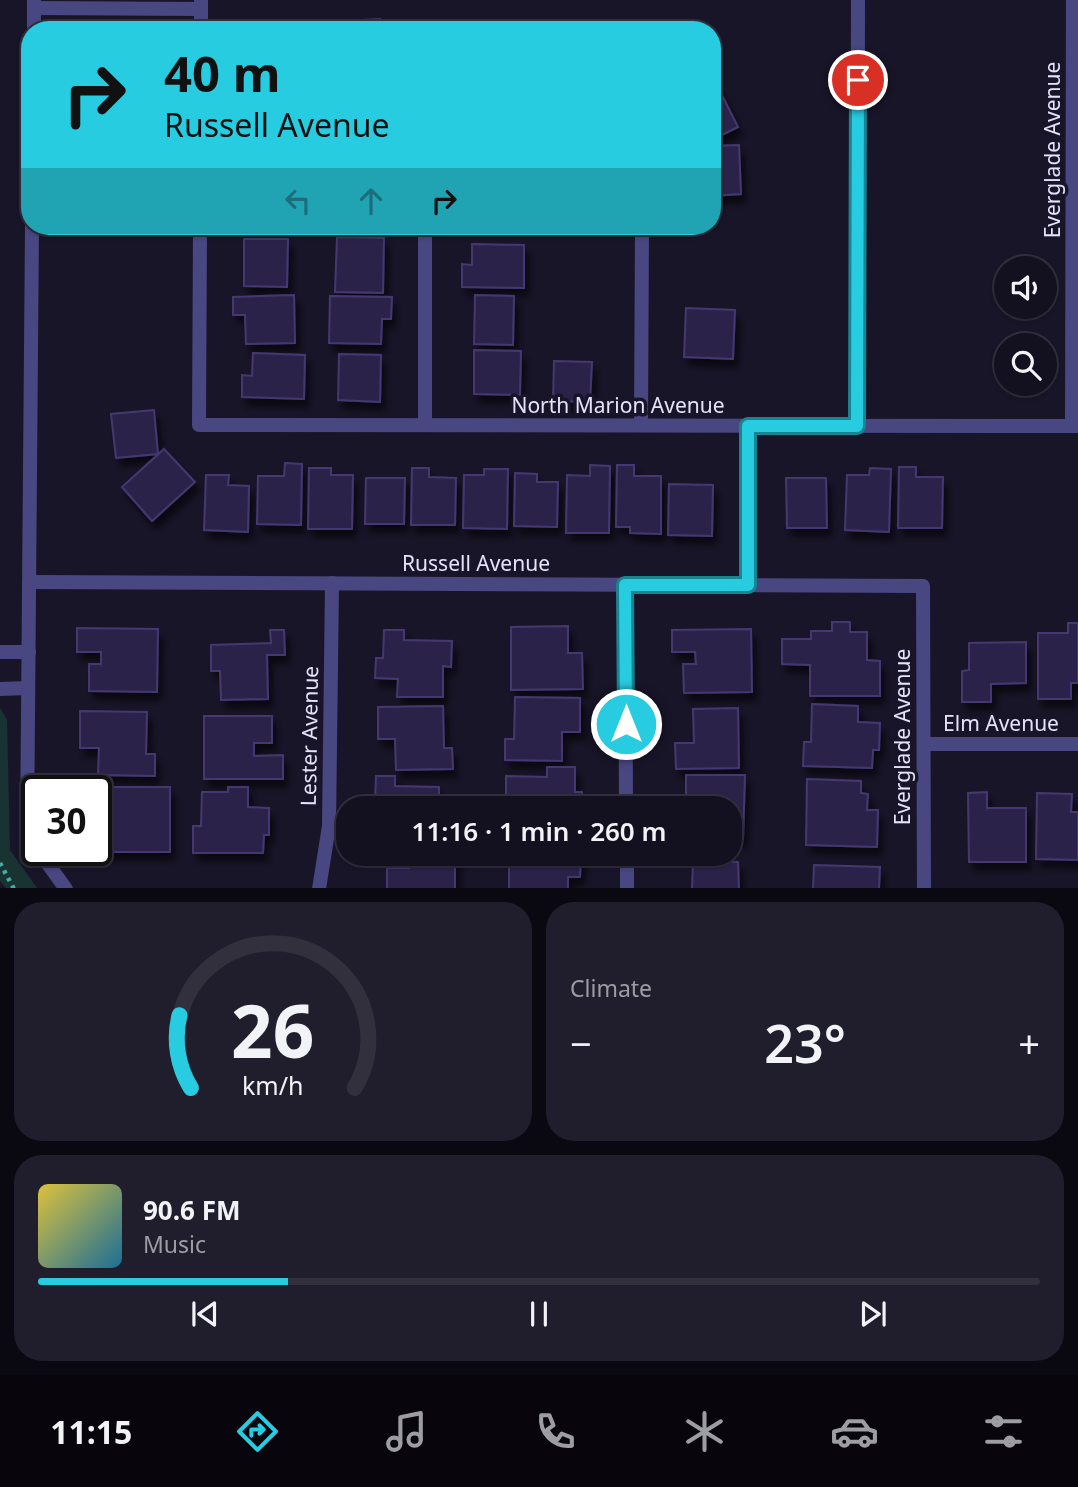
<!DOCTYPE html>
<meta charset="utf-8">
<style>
:root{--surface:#13101f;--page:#201e2c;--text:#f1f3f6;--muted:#9d9da4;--line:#32303d;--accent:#28cce0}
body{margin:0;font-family:"Noto Sans",sans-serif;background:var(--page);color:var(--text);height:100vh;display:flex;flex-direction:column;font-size:26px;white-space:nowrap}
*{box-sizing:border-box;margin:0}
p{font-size:23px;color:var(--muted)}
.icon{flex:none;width:38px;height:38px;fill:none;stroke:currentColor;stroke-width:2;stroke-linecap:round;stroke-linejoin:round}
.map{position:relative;height:888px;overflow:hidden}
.panel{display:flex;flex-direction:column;gap:14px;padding:14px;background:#0a0911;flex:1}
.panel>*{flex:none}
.top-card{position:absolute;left:21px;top:21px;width:700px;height:214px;border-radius:28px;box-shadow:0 2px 5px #0004,0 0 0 2px var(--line);background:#28cce0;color:#111;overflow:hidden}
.buttons{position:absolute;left:994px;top:256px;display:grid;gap:14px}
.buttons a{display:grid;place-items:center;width:63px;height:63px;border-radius:50%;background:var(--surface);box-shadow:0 2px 5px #0004,0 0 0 2px var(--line);font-size:35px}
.speed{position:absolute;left:21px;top:775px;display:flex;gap:14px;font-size:35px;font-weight:700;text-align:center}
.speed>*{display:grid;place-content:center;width:91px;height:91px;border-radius:50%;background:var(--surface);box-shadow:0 2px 5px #0004,0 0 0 2px var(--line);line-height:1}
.speed .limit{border:4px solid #111;border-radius:10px;background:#fff;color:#111}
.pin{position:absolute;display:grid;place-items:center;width:60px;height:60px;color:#fff;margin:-30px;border:4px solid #fff;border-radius:50%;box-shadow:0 2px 7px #0007}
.me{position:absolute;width:77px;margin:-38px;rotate:0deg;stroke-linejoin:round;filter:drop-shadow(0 0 5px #0008)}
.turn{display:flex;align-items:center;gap:24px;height:147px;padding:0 28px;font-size:32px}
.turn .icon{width:91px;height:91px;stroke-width:2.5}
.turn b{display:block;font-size:49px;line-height:60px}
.lanes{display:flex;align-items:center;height:66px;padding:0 28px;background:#0003;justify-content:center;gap:35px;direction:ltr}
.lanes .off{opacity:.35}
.big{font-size:52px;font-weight:600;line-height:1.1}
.panel .card{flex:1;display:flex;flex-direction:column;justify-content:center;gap:10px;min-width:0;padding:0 24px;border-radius:28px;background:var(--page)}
.panel .dial{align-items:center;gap:0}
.dial svg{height:182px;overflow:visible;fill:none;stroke:var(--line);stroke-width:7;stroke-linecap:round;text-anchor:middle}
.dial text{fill:var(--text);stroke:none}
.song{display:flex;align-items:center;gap:21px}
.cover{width:84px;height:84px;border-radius:10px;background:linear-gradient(135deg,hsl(50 70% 55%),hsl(200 70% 35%))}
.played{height:7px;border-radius:4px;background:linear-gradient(90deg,var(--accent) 25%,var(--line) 25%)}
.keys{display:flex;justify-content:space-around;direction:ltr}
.heat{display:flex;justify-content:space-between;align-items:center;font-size:38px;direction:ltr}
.panel .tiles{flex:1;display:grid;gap:14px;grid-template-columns:1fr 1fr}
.card:last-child{grid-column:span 2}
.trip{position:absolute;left:336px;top:796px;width:406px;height:70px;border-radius:28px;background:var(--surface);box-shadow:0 2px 5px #0004,0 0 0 2px var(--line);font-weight:600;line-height:70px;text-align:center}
.dock{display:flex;height:112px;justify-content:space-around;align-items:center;background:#08060c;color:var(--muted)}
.dock .icon{width:49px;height:49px}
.dock .on{color:var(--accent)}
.dock b{font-size:32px;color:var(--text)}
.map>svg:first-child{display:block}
.green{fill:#193332}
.building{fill:#2b2448;stroke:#443971;stroke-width:2;filter:url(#shadow)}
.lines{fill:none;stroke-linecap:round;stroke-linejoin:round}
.path{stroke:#43aea8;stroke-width:4.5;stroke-dasharray:3.5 5;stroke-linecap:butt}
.street{stroke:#494782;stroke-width:14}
.route-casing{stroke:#1a8592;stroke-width:18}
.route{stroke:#28cce0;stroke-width:12}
.labels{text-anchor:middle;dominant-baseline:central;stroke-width:7;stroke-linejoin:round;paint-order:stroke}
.street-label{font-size:21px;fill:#e5e2fb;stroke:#191529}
</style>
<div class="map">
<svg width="1078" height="889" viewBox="0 0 1078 889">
<defs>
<filter id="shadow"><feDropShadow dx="4.5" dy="8" stdDeviation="3.5" flood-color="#0009"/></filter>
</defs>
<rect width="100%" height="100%" fill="#191529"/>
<path class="green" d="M0,708L7,720L10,850L37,888H6L0,881Z"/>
<g class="building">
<path d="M380,19V30H336V25H363V20Z"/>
<path d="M491,20L535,21V30H491Z"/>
<path d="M637,23V30H592V24Z"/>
<path d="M718,87L738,127L712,140V90Z"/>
<path d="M739,145L741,194L712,196V146Z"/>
<path d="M337,237L384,238L383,293L335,292Z"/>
<path d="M244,239H288L287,287L244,286Z"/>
<path d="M472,244L524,245V288L462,287V264L472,265Z"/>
<path d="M294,295L295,343L246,344L245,315H233V297Z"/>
<path d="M475,295L514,296L513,345L474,344Z"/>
<path d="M330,296L392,297L391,319H382L381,344L329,343Z"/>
<path d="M686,308L735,310L733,359L684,357Z"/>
<path d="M474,350L521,351L520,395L474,394Z"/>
<path d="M253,353L305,355L304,399L242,397V375L252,376Z"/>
<path d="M339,354L381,355L380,402L338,400Z"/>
<path d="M554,361L592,362L590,402L553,401Z"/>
<path d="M154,410L158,454L116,458L111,414Z"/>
<path d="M164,449L195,482L152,521L122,487Z"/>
<path d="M285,463L302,464L301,525L257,524L258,476H284Z"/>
<path d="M590,465L610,466L609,533H566L567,475L590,476Z"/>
<path d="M617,465H634V476H661V534L630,533V527H616Z"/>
<path d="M899,467H916V477H943L942,528H898Z"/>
<path d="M309,468H331V475H353L352,529H308Z"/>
<path d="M412,468H429V477L456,478L455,525H411Z"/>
<path d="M870,468L891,469L889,532L845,530L847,475H869Z"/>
<path d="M484,469H508L507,529L463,528L464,475H484Z"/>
<path d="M515,473L537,474V482H558L557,527L514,526Z"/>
<path d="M206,475H229L228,485L249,486L248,532L204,530Z"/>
<path d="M366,478H405L404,524H365Z"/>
<path d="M786,478H826L827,528H787Z"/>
<path d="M669,484L713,485L712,536L668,535Z"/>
<path d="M832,622H850V632H867V660L880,661V696H810V665L782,664V639H811V631H832Z"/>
<path d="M1068,623H1078V683H1071V699H1038V633H1068Z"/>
<path d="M568,626V653H582L583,689L511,690V627Z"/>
<path d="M77,628L158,629L157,692L89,691V664H101V652H77Z"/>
<path d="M751,629L752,692L684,693L683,664H696L695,652H672V630Z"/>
<path d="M270,630H284L285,655H267L268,699L221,700L220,671H211V645L271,643Z"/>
<path d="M384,630H404V640L452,641L451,667L443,666V697H397L398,679L375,678L376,658H383Z"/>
<path d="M1026,642V683L991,684V702H962V671L969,670V643Z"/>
<path d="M515,697L580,698V732H562V761L505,760V739H514Z"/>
<path d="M812,704L858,706V722L880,723L879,750H873L872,768L803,766L804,742H811Z"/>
<path d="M443,706L444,748H452L453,769L396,770L395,739H378V707Z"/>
<path d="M738,708L739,768L676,769L675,743H694L693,709Z"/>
<path d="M80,711L147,712L146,754H155V776L98,775L99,748H80Z"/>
<path d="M204,716H272V743H254V756L283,755V779H204Z"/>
<path d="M547,767H575V792H582V808H514V805H506V776L547,777Z"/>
<path d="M686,775H745L743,839H730V808H674V804H686Z"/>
<path d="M376,776H395V786L439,787V808H393V801H375Z"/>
<path d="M807,779L861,781V793L868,794L867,810H878L877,847L806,845Z"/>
<path d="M102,787H170V852H90L96,850V821H102Z"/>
<path d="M228,787H248V807L269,808V835H264L263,853H193V826H201L202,792H228Z"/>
<path d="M987,792V808H1026V862H969L968,793Z"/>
<path d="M1037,793L1072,794L1071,812H1078V860L1036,859Z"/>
<path d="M409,854H455V889H387V868H409Z"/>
<path d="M509,854H581L580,877H568V889H509Z"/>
<path d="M693,861L738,862L739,889H692Z"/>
<path d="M814,865L880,867L879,889H813Z"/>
</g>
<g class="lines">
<path class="path" d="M0,863L14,889"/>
<g class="street">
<path d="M34,8L201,9"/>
<path d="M34,30V0"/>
<path d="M201,30V1"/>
<path d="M32,226L27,838L37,849"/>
<path d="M200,226L199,425L1078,426"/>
<path d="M425,425V226"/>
<path d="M641,425L642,226"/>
<path d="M857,426L858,0"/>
<path d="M1072,426L1073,0"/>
<path d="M29,582L923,586L924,889"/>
<path d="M625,585L626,808"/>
<path d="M748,585V426"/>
<path d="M0,652H29"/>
<path d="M0,689L28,688"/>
<path d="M924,744H1078"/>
<path d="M38,850L66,889"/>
<path d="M627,854V889"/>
<path d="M319,889L329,826L332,583"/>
</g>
</g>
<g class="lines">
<g class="route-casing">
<path id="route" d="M626,724L625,585H748V426H857L858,80"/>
</g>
<use href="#route" class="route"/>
</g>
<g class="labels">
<g class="street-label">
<text transform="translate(1052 150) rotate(-90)">Everglade Avenue</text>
<text x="618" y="405">North Marion Avenue</text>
<text x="476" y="563">Russell Avenue</text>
<text x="1001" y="723">Elm Avenue</text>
<text transform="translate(309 736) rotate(-89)">Lester Avenue</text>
<text transform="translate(902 737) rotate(-90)">Everglade Avenue</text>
</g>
</g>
</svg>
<div class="buttons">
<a><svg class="icon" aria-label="sound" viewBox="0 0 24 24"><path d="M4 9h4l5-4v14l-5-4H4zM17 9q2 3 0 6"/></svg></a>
<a><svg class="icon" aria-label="search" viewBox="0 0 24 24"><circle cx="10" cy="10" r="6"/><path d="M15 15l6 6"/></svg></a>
</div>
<div class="speed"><div class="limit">30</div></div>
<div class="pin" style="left:858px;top:80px;background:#d93025"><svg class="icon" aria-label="arrive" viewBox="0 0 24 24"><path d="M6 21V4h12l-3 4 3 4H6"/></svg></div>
<svg class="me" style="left:626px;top:724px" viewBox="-20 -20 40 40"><circle r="17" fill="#28cce0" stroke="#fff" stroke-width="3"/><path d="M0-11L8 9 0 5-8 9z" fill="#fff"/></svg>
<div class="trip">11:16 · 1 min · 260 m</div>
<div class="top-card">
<div class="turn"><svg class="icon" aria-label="right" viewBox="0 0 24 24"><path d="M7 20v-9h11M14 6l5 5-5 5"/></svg><div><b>40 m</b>Russell Avenue</div></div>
<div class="lanes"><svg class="icon off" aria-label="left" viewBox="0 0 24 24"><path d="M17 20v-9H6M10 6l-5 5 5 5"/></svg><svg class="icon off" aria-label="ahead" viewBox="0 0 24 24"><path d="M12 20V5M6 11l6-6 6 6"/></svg><svg class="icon" aria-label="right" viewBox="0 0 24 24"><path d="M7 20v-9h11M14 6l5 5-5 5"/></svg></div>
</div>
</div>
<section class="panel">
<div class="tiles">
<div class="card dial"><svg viewBox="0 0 100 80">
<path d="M14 69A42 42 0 1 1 86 69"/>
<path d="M14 69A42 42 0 0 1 9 37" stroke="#28cce0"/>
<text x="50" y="56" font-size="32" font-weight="700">26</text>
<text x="50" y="72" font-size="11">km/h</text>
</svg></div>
<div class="card"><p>Climate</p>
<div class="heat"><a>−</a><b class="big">23°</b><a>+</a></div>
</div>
<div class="card">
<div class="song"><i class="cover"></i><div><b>90.6 FM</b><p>Music</p></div></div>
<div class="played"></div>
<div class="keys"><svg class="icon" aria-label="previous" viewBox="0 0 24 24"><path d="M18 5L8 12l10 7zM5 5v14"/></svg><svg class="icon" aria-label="pause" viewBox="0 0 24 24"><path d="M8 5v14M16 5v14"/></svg><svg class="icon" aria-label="next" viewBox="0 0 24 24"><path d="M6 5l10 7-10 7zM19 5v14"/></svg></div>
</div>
</div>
</section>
<nav class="dock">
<b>11:15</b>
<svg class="icon on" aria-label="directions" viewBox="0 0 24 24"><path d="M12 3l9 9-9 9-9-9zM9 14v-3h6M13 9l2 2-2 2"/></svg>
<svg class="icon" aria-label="music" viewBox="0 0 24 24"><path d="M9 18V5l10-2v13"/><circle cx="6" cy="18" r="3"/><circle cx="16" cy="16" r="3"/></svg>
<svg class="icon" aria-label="phone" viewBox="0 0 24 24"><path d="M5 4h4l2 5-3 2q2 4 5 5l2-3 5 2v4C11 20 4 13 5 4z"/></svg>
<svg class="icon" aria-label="climate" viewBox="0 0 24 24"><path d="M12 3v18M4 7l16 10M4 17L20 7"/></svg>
<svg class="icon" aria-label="car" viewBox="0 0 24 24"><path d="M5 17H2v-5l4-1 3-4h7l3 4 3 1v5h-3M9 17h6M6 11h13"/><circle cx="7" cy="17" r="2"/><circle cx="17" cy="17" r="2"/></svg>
<svg class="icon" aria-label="filters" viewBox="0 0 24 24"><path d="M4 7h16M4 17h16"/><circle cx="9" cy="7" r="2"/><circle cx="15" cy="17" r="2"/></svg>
</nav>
